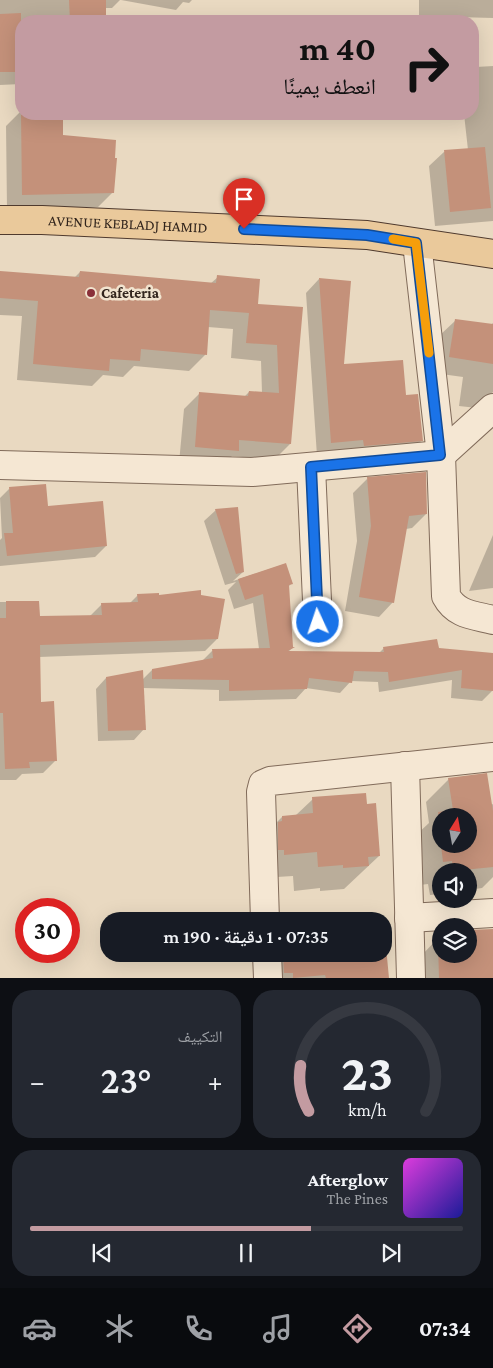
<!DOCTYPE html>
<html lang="ar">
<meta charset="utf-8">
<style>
:root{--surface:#171b24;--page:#242831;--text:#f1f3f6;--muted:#9ea1a6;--line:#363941;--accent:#c39ba1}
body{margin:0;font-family:"Crimson Pro","Noto Naskh Arabic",serif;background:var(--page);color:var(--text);direction:rtl;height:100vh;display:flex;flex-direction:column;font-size:19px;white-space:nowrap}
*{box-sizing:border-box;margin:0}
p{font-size:16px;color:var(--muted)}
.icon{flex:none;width:28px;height:28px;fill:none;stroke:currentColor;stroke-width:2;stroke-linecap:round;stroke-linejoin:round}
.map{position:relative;height:978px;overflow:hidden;direction:ltr}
.side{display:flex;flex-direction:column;gap:12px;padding:12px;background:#0d0f14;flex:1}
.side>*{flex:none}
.top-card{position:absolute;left:15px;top:15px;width:464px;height:105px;border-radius:20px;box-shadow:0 5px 20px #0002;direction:rtl;background:#c39ba1;color:#111;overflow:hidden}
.needle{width:32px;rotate:11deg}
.controls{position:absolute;left:432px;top:808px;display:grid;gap:10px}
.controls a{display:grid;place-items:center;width:45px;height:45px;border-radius:50%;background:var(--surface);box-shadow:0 5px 20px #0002;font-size:25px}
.speed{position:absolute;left:15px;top:898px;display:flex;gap:10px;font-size:25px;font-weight:700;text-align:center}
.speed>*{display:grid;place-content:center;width:65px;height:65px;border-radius:50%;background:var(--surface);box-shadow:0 5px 20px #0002;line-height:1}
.speed .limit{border:8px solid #d22;background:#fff;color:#111}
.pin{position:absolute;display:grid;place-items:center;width:42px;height:42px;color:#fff;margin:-51px -21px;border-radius:50% 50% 50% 0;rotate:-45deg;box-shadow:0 0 5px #0007}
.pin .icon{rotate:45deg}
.me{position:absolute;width:55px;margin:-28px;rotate:357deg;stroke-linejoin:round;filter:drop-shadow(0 0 4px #0008)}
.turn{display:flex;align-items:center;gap:18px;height:105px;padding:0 20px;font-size:22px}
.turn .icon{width:65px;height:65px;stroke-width:2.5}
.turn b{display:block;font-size:35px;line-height:42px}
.big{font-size:38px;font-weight:600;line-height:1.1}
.side .widget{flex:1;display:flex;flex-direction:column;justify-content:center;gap:8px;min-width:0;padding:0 18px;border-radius:20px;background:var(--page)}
.side .dial{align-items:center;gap:0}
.dial svg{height:130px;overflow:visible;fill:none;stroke:var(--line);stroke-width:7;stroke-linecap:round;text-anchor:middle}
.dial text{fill:var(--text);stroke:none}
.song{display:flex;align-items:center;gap:15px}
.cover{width:60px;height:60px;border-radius:8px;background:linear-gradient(135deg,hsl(300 70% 55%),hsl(240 70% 35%))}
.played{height:5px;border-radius:2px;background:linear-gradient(90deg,var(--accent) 65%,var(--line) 65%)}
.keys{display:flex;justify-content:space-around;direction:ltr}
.heat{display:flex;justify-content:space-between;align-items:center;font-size:28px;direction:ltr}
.side .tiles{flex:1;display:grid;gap:12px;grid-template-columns:1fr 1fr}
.widget:last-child{grid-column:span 2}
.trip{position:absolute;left:100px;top:912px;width:292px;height:50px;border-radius:20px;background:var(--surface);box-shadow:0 5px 20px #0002;font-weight:600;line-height:50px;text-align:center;direction:rtl}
.dock{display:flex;height:80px;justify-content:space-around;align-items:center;background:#090b0e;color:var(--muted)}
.dock .icon{width:35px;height:35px}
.dock .selected{color:var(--accent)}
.dock b{font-size:22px;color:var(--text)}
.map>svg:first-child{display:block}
.shadow{fill:#0003;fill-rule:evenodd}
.building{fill:#c4917a}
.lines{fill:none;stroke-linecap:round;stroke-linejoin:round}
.minor-casing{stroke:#816b5a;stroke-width:30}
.major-casing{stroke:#4f3a2e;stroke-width:30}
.minor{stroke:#f5e7d3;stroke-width:28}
.major{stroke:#eac99b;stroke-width:28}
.route-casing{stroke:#114b97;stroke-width:12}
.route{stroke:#1a73e8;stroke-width:9}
.slow{stroke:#f59e0b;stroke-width:9}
.poi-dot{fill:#8a3039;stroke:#f1e4cf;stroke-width:2}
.labels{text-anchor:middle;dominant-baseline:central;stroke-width:5;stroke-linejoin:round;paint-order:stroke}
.street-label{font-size:15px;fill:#32251d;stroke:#f1e4cf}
.poi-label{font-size:15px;font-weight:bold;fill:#32251d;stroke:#f1e4cf;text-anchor:start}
</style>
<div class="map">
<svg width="493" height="978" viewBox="0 0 493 978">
<rect width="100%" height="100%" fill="#e9d9c1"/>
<g class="shadow">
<path d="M0,0H120L112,8H105V21H21V84L0,85Z"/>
<path d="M121,0H192L189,3L183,2L176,10Z"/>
<path d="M419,0H493V18L419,16Z"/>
<path d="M493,66V221L435,226L429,166L444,152L468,150L464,114H472V71L476,67Z"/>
<path d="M21,111V114H62V137L113,192L98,207L7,209L6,126Z"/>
<path d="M0,272L74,278L80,272L210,284L218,277L256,305L301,308L290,444L274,460L232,456L221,466L179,463L184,409L200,393L244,397L249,392L262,393L261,361L231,358L233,329L208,327L205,355L189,371L134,366L123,377L103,375L92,386L17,380L22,316L0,315Z"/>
<path d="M319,279L343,366L405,396L422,440L408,454L317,456L306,293Z"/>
<path d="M456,320L491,325L493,323V392L477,408L459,406L463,377L434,373L439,336Z"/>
<path d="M367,479L426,514L412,528L406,529L393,602L379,617L345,611L357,541L353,493Z"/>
<path d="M9,489L47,508L106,546L95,557L0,566V540L2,538L0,498Z"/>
<path d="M216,510L243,572L233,581L285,564L292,583L288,587L292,648L288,652L378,654L384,648L438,650L493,654L492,691L482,701L451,698L452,680L379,692L378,682L351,681L340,693L306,688L296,699L219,701V690L143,688L144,729L134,740L98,741L96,689L106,678L142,680L152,670L202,661L212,651L259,649L253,603L234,609L228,590L236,582L225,585L204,521Z"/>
<path d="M493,535V588L469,591Z"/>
<path d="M138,595L158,596L217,639L205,651L39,657L40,704L55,761L43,773L22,774L16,780H0V602H38V617L90,616L102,604L130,603Z"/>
<path d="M449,779L491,805L493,804V877L482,888L469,890V871H441V894L430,895L428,884L420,885L415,836L429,823L426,802ZM441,816H469V844H441Z"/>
<path d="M313,799L366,805L379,856L344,889L320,891V888L294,891L293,876L261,878L258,841L282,817L295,816Z"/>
<path d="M493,930V978H415L420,957L441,935V954H469V931Z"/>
<path d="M384,934L387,978H259L275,954H384Z"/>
</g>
<g class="building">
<path d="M69,0H106V21H70Z"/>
<path d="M21,13V72H0V14Z"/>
<path d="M21,114H63V135L116,140L115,158H117L114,193L22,195Z"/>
<path d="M485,147L491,208L450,212L444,150Z"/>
<path d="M0,271L79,277L80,271L216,283L217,275L260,279L258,304L303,307L291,444L239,440V451L195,447L199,392L248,396L249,391L279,393L277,345L246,343L249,313L210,310L207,355L141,349L140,361L110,359L109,371L33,364L38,301L0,298Z"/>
<path d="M319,278L351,281L344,364L403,360L406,395L418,394L423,441L364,446L363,440L331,443Z"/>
<path d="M455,319L493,324V364L449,357Z"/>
<path d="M426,472L427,514L409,516L394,603L359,597L371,526L367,477Z"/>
<path d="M46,484L48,506L103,501L107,546L7,556L4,533H13L9,487Z"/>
<path d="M238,507L244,572L236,574L215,509Z"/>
<path d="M286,563L293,584L289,585L293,647H295L288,651L384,652L383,647L437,639L439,648L493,653V691L461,688L462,670L389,682L388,672L354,671L352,683L309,678L307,689L229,691V680L152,679V669L213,658L212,649L270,648L263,594L245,600L238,579Z"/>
<path d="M201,590V595L225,599L218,639L40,645L41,702L54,701L57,761L29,762L30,768L5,769L3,713H0V618H6V601H39L40,616L102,615L101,603L138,602L137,594L159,593V595Z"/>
<path d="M143,670L146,730L108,731L106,677Z"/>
<path d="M487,773L493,811V867L453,871L452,861L443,862L440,837L441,836V844H469V816H441V834L438,812L453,810L448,778Z"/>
<path d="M366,793L367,804L376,803L380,856L368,857L369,866L343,868V865L318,867L317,852L284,855V850H278V822L282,821V816L313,813L312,797Z"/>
<path d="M375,916V921H321L347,918Z"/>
<path d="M384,926L389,978H326L325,975L293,978V973H284L283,954H384Z"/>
<path d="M493,929V978H439L438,942H441V954H469V930Z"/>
</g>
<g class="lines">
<g class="minor-casing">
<g id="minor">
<path d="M417,243L441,455L446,596C456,615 474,615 493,620"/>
<path d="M0,465L252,472L441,455L493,408"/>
<path d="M311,467L318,623"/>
<path d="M405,766L411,978"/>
<path d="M409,918L493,913"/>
<path d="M265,921L261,792L263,784L270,781L493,757"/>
<path d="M267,954L268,978"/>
</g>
</g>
<g class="major-casing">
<g id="major">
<path id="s1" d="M0,220H42L367,235L493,254"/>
</g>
</g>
<use href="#minor" class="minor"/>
<use href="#major" class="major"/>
</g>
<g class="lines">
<g class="route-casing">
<path id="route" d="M244,229L367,235L416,243L440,455L311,467L318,622"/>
</g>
<use href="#route" class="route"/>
<path class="slow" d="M393,239L416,243L429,353"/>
</g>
<circle class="poi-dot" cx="91" cy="293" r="5"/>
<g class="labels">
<g class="street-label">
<text stroke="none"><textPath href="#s1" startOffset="128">AVENUE KEBLADJ HAMID</textPath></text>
</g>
<g class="poi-label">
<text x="101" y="293">Cafeteria</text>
</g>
</g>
</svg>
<div class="controls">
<a><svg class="needle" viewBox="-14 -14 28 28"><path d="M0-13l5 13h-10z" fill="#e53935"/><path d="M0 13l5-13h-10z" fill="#9ea1a6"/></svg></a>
<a><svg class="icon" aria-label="sound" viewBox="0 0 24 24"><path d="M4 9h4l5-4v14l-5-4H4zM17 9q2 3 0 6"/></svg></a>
<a><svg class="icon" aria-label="layers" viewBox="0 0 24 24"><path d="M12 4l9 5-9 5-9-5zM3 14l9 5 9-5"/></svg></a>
</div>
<div class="speed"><div class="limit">30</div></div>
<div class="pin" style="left:244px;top:229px;background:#d93025"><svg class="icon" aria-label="arrive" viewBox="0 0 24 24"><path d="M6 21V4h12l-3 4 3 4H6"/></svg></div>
<svg class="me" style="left:318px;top:622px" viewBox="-20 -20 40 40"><circle r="17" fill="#1a73e8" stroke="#fff" stroke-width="3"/><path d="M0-11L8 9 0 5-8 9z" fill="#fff"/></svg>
<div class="trip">07:35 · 1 دقيقة · 190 m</div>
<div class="top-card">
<div class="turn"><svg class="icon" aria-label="right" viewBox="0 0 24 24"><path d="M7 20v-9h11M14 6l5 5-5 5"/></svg><div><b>40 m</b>انعطف يمينًا</div></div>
</div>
</div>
<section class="side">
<div class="tiles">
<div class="widget dial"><svg viewBox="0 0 100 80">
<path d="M14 69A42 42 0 1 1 86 69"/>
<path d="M14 69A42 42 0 0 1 9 41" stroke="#c39ba1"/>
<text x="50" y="56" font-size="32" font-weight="700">23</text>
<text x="50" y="72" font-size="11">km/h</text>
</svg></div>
<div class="widget"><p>التكييف</p>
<div class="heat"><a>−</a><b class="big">23°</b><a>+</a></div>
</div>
<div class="widget">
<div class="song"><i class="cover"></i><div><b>Afterglow</b><p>The Pines</p></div></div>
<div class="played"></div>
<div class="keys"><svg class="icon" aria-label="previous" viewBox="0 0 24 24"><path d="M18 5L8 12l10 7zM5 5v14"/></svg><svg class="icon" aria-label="pause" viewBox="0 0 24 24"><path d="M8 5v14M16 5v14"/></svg><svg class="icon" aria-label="next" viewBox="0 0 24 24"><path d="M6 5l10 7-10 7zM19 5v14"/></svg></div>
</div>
</div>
</section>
<nav class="dock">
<b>07:34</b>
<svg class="icon selected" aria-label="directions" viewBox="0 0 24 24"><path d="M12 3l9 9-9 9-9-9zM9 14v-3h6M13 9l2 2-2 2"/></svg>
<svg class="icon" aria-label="music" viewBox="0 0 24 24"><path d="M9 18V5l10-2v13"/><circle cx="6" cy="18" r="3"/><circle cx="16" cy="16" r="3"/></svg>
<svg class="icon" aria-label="phone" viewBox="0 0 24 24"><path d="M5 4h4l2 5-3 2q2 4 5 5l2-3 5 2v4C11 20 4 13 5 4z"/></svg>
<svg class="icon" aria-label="climate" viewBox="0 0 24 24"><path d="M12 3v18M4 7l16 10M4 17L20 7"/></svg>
<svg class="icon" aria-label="car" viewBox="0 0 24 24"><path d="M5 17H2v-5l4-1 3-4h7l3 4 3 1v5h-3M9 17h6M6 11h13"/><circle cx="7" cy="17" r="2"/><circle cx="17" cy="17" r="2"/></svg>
</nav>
